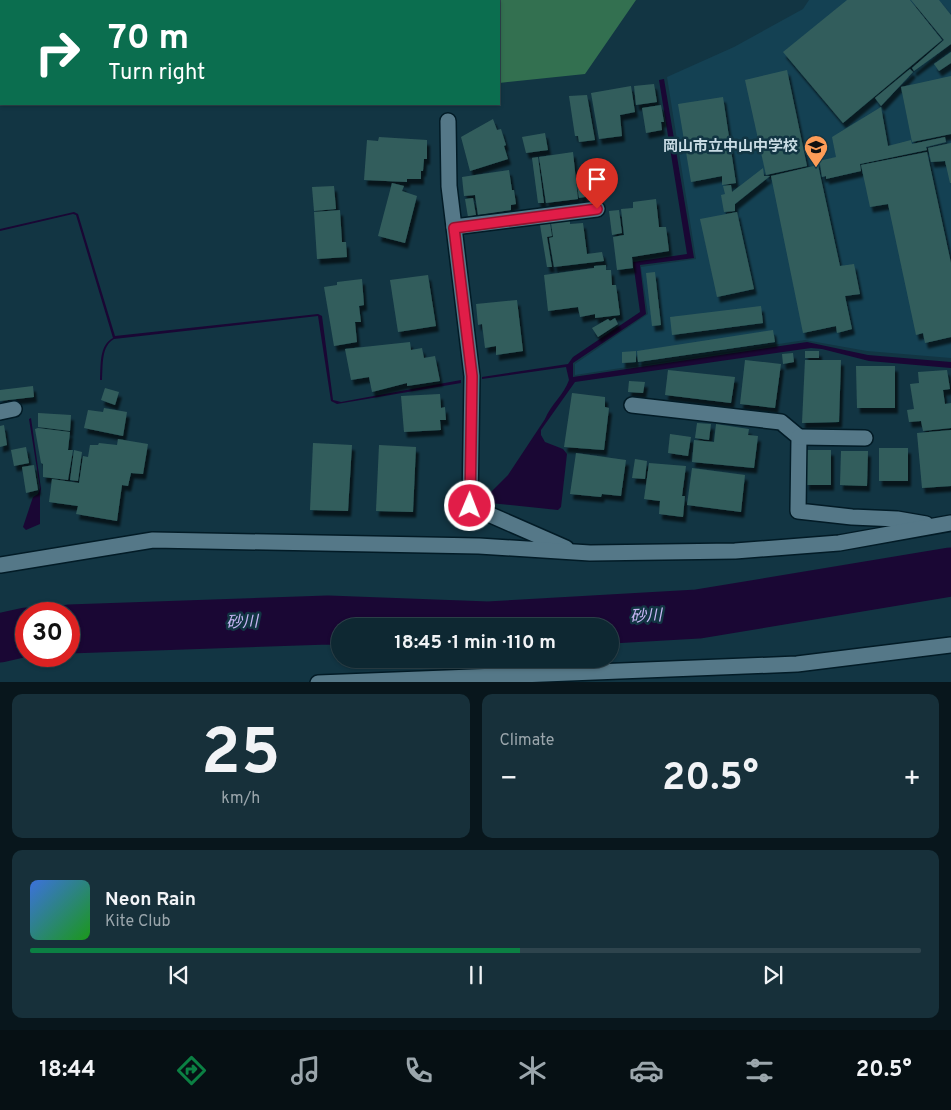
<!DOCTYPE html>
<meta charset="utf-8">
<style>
:root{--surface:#0e2832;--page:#17303a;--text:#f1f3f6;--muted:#9ba6ac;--line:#2e444d;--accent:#0b8043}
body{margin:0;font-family:Overpass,"Noto Sans JP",sans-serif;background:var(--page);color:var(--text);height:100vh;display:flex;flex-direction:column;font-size:19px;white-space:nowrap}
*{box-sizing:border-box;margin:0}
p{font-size:16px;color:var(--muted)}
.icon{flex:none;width:28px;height:28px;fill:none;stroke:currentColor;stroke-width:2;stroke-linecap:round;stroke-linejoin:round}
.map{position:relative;height:682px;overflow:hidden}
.sheet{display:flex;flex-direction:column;gap:12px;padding:12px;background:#08161c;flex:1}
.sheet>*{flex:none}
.banner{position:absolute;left:0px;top:0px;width:500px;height:105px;box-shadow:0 1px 4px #0004,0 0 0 1px var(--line);background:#0b6e4f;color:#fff;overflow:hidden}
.speed{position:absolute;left:15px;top:602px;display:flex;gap:10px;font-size:25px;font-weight:700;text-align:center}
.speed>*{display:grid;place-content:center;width:65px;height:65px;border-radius:50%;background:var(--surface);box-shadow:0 1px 4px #0004,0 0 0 1px var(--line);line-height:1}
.speed .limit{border:8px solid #d22;background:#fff;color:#111}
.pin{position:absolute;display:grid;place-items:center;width:42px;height:42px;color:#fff;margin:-51px -21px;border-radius:50% 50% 50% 0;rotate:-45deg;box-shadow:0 0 5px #0007}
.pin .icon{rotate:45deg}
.me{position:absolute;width:55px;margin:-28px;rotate:1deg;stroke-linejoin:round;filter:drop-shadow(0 0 4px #0008)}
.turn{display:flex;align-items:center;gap:18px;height:105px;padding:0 25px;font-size:22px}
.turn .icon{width:65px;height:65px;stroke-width:2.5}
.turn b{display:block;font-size:35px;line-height:42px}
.big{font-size:38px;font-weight:700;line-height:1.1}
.sheet .tile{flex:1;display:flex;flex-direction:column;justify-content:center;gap:8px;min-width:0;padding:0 18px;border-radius:10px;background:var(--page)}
.sheet .dial{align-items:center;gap:0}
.dial b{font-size:65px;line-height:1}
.song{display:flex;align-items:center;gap:15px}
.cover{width:60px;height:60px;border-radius:8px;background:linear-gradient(135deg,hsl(220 70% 55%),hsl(120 70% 35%))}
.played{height:5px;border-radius:2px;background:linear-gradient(90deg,var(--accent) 55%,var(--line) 55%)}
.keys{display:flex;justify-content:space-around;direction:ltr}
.heat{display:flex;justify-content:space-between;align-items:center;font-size:28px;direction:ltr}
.sheet .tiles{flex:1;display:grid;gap:12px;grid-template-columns:1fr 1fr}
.tile:last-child{grid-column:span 2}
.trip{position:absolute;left:331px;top:618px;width:288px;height:50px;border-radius:25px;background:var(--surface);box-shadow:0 1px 4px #0004,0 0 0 1px var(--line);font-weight:700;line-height:50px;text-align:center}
.menu{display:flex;height:80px;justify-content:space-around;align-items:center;background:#061014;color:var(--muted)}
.menu .icon{width:35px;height:35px}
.menu .active{color:var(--accent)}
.menu b{font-size:22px;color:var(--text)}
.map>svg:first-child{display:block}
.built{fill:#144153}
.forest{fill:#337050}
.water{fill:#1a0734}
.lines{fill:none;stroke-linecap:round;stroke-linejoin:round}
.river{stroke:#1a0734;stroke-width:49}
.building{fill:#335d5c;filter:url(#shadow)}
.street-casing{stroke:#021b26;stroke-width:18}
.street{stroke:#557888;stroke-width:15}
.route-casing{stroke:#92132f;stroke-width:12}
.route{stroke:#e11d48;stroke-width:9}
.labels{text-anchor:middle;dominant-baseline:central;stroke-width:5;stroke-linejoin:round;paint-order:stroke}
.poi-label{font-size:15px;font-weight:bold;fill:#c8dbe4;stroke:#123543;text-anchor:end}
.water-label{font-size:16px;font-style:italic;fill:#c9b7f6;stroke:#123543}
</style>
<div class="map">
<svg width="951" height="683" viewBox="0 0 951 683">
<defs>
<filter id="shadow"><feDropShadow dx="3" dy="5.5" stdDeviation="1" flood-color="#0009"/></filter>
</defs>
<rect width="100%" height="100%" fill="#123543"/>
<path class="built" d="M809,0H951V358L867,351L805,340L575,375V364L648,314L641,267L696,259L667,77L734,47L803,9Z"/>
<path class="forest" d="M242,0H636L585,74L499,83V1Z"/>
<g class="water">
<path d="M664,79L694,258L640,265L646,314L573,363V377L807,342L868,355L951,362V368L869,361L822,349L811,348L575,382L541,430V435L545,442L563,449L567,454L561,507L558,510L490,503L488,495L508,475L545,419C551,404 564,395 569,380L566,367L482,379V377L568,364L573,357L640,312L633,262L687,254L659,80Z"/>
<path d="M74,212L78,214L115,336L318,314L322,316L333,400L341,402L461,380V383L337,404L331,401L318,316L114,339C101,346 103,366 102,380H100C101,365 99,345 113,338L76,215L73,214L0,231V229Z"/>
<path d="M31,418L41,489L40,495V524L26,530L23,527L33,497L38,494L40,488L29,419Z"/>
</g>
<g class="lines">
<g class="river">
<path d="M69,629L328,620L488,626L698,614L951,572"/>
<path d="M0,638L26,632"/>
</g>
</g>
<g class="building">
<path d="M847,0H910L942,40L843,123L783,52Z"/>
<path d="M911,0H939L951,15V44L914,71L912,68L944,40Z"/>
<path d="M951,52V63L939,71L934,64Z"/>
<path d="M910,69L913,72L881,106L875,98Z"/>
<path d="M787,70L807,166L766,175L745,80Z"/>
<path d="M951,76V134L912,142L901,87Z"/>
<path d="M654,84L657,102L636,105L634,86Z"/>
<path d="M631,86L635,112L620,115L622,136L599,139L591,93Z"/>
<path d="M587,95L595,140L579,142L578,136H575L569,96Z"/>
<path d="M723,97L736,183L722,185V176L691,182L678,104Z"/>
<path d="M661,105L664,122H661L662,130L646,133L642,108Z"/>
<path d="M881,107L888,146L911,140L912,144L945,137L946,142L926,147L927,150L860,164L861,171L826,179V176L822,177L820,164H814V162L836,157L832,137Z"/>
<path d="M493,119L497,130L501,129L506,145L504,146L508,159L470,171L461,137Z"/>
<path d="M545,133L548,150L526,153L522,137Z"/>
<path d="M379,137L427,140V159H424L423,171H421V179H407V182L364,180L367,140L378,141Z"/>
<path d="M951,143V183H950L945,161L931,162L928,148Z"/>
<path d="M573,152L578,199L546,203L539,157Z"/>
<path d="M927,152L951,263V337L925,343L923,333L916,335L888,204L870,207L861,165Z"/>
<path d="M538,157L544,203H538L532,158Z"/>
<path d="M818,165L840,266L854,264L860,294L845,296L852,329L837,333L836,326L803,333L771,176Z"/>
<path d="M763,168L764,176H770L735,204V211L724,212L721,195L725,194L723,186L731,185L732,192Z"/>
<path d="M509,170L512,190H514L516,204L511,205V210L478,215L475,195L464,196L462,177Z"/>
<path d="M583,177L585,197L579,198L576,178Z"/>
<path d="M392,183L404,186L402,191L417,196L405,243L378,236Z"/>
<path d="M334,186L336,209L314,211L312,187Z"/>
<path d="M473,198L476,215L468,217L465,199Z"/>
<path d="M656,199L659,227H666L669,251L632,257L633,268L617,270L613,237L624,235L621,209L633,208V202Z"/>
<path d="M340,210L342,242H346L347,257L317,259L314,212Z"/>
<path d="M619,210L622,233L612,235L609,211Z"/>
<path d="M737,212L754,289L717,297L700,219Z"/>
<path d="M570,220V224L583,223L587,254L602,252L604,261L554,267L549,238L553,237L551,223Z"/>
<path d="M550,223L552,236L547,237L552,267H547L540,225Z"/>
<path d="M606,265V270H611L612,285H616L620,315L595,318V314L580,317L578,307L548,311L544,275L594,268V266Z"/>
<path d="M655,272L661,325L652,326L646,273Z"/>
<path d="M428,275L436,326L398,332L390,280Z"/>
<path d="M362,279L364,305L359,306L361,322H355L357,342L334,346L324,287L337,285V282Z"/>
<path d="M517,300L523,351L496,355V346L485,348L482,324L478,325L476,304Z"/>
<path d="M761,306L763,323L672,335L670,317Z"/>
<path d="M615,318L618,324L598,337L592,328L608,319L610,321Z"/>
<path d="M773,330L775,342L638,362L637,351Z"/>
<path d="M410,342L411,350L422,348L424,358L435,356L440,381L407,386V383L372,392L369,377L351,380L345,349Z"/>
<path d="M636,351V362L622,363V352Z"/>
<rect x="805" y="351" width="14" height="7"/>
<path d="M793,353L794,362L783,364L782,354Z"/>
<path d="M745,360L781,364L775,408L740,404Z"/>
<path d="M805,360H841L839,422L802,423Z"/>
<path d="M856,366H895V408H857Z"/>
<path d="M668,370L735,377L731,403L665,395Z"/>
<path d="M947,370L950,389L943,390L945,404L951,403V428L923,431L921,421L909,422L907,410L914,409L910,384L919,383L918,372Z"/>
<path d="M629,381L645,382L643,393L628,392Z"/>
<path d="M33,386L34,397L0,401V390Z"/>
<path d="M105,388L119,392L115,405L101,400Z"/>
<path d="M572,393L605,397V407L609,408L604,450L564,447Z"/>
<path d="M440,394L441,408L445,407L446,420H440L441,430L404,432L401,396Z"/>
<path d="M104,408L127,412L123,436L84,428L88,410L103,412Z"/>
<path d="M38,413L71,415L70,431L38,427Z"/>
<path d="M697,423L711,424L709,440L695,438Z"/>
<path d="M716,424L749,429L748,435L758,436L754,468L692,462L694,440L714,442Z"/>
<path d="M4,425L7,445L0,447V426Z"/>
<path d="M38,428L70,432L68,450H73L68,480L43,477V464L41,463L35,429Z"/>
<path d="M951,430V486L922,488L917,433Z"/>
<path d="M670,434L691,437L688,456L668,453Z"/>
<path d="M118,439L148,444L143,474L131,473L128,486L122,485L117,521L76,514L78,506L49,502L52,479L79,483L83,456L88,457L90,445H98L99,443L117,445Z"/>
<path d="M313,443L352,445L348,511L310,510Z"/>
<path d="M379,445L416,447L413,512L376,511Z"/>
<path d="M26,447L29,463L14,466L11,450Z"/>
<rect x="879" y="448" width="29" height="33"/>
<path d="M74,450L82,452L78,481L70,480Z"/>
<path d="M807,450H831V485H806Z"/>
<path d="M841,451H868L867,486L840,485Z"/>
<path d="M576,453L626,460L621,496L602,494L601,497L570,494Z"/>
<path d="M635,459L647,461L645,479L632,478Z"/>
<path d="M649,463L686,466L682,496H685L683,517L659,514L660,501L644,499Z"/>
<path d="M34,465L38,490L26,493L22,467Z"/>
<path d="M692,468L745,475L741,512L687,505Z"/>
</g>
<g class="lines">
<g class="street-casing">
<g id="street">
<path d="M448,121L449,186L472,376L470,506L566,548"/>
<path d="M454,227L597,209"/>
<path d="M632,405L781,422L799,437L798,511L852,517L897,519L926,524"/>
<path d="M0,412L14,409"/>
<path d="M799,437L865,438"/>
<path d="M0,565L153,540L479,546L590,553L735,551L839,543L951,523"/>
<path d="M318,683L797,664L951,645"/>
</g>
</g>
<use href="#street" class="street"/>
</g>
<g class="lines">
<g class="route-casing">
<path id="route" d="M470,506L472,376L454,228L597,209"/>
</g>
<use href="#route" class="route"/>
</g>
<defs>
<g id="school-pin" transform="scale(1.25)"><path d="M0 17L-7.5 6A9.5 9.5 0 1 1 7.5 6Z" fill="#fd9c57" stroke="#123543"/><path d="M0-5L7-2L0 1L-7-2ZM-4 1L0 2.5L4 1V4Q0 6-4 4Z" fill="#111"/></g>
</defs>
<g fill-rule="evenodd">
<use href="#school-pin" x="816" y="147"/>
</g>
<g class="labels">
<g class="poi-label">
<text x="798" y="147">岡山市立中山中学校</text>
</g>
<g class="water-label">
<text transform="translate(646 617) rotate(-3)">砂川</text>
<text transform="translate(242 623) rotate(-2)">砂川</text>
</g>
</g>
</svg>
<div class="speed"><div class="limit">30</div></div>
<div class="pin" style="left:597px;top:209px;background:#d93025"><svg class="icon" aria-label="arrive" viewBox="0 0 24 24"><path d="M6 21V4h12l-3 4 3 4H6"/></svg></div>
<svg class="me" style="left:470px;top:506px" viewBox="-20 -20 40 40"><circle r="17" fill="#e11d48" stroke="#fff" stroke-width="3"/><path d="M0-11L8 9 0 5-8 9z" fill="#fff"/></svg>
<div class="trip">18:45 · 1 min · 110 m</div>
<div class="banner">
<div class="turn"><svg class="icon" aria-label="right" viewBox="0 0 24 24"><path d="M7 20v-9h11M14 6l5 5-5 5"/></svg><div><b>70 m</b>Turn right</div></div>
</div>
</div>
<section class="sheet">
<div class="tiles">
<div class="tile dial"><b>25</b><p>km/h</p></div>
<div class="tile"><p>Climate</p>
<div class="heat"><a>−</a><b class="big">20.5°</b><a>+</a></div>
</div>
<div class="tile">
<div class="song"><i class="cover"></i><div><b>Neon Rain</b><p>Kite Club</p></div></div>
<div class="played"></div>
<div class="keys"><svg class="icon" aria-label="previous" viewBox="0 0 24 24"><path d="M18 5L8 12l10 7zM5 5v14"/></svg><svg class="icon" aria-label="pause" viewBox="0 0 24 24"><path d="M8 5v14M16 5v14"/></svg><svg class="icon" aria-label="next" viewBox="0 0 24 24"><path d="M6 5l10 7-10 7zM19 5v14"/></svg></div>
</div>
</div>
</section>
<nav class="menu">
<b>18:44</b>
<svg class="icon active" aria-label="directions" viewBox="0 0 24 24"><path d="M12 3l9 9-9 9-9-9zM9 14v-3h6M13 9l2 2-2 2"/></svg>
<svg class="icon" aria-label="music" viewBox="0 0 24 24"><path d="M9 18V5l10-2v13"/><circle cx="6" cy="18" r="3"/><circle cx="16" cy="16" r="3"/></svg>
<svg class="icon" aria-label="phone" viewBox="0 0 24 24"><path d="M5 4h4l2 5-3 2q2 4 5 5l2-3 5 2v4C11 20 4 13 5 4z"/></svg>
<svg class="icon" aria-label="climate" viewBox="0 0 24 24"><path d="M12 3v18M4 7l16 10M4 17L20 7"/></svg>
<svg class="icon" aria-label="car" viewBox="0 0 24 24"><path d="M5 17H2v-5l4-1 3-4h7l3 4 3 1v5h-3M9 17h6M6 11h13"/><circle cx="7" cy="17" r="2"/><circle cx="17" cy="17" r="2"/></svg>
<svg class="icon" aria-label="filters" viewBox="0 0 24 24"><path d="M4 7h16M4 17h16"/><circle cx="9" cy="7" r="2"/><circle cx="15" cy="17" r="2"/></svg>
<b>20.5°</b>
</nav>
